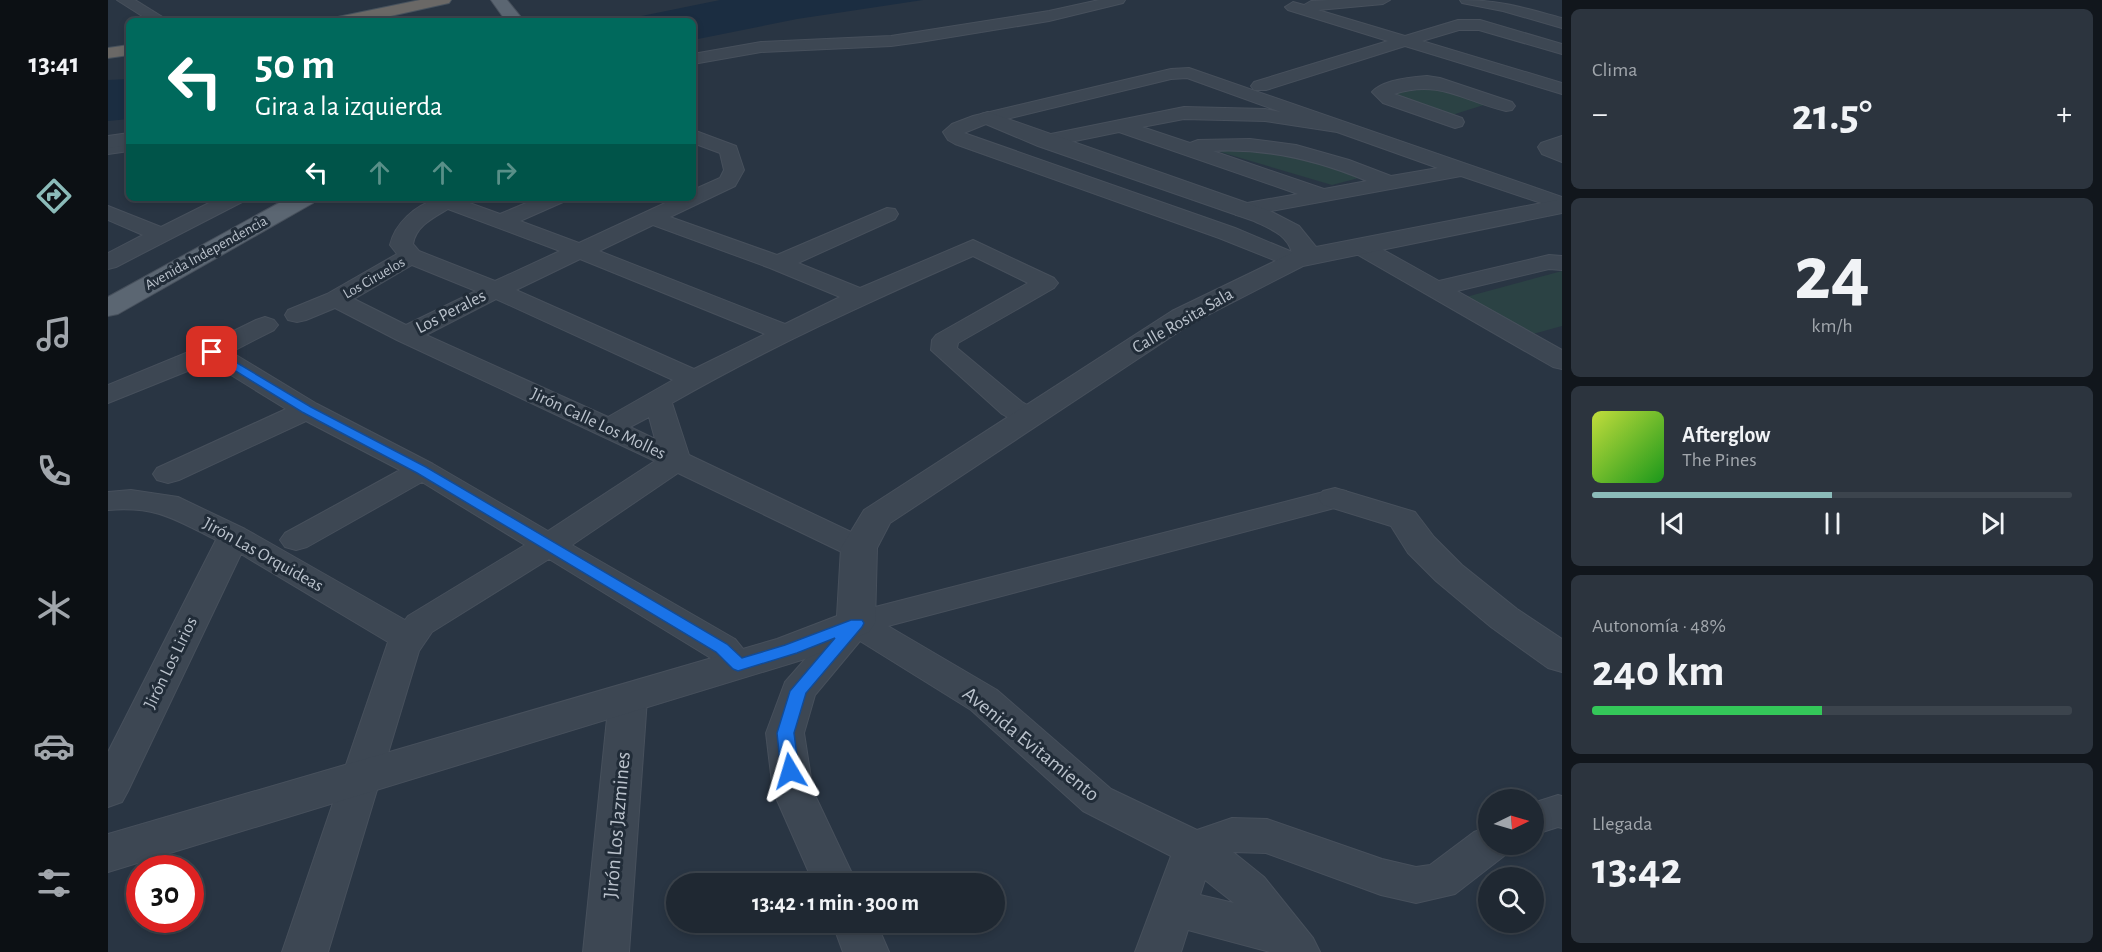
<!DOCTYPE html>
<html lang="es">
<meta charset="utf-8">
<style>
:root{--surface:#1f2832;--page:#2c343e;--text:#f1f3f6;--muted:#a1a6ac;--line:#3c444d;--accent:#8bbbb9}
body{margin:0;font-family:"Alegreya Sans",sans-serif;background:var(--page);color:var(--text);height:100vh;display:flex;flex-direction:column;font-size:22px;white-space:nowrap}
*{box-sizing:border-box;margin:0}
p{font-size:20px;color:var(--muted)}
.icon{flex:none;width:33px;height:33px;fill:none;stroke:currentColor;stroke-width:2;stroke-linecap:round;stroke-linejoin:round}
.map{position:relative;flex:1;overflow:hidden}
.side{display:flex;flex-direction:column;gap:9px;padding:9px;background:#11161c;width:540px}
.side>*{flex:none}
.guide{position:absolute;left:18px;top:18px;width:570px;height:183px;border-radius:9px;box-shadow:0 3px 9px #0003,0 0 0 2px var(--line);background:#00695c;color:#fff;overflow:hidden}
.needle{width:39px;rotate:85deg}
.controls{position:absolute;left:1370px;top:789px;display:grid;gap:12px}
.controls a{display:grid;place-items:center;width:66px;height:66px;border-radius:50%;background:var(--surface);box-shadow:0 3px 9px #0003,0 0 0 2px var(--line);font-size:30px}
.speed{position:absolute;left:18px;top:855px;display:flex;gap:12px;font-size:30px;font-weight:700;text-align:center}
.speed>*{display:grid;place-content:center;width:78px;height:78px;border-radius:50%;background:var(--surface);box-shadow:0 3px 9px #0003,0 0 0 2px var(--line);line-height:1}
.speed .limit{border:9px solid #d22;background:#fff;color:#111}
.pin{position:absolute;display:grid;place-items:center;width:51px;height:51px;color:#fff;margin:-26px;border-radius:12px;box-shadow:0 3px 9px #0006}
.me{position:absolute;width:66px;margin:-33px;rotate:353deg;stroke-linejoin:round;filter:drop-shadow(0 0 4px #0008)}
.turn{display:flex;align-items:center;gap:21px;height:126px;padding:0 30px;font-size:27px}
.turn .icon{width:78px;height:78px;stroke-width:2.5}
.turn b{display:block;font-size:42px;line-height:51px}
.lanes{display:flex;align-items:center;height:57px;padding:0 30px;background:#0003;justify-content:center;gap:30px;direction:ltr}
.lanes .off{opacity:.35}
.big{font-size:45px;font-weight:700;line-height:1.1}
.side .card{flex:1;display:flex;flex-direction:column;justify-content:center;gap:9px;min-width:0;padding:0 21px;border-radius:9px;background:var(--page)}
.side .dial{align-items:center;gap:0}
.dial b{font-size:78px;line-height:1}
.song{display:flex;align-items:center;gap:18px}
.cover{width:72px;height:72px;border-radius:9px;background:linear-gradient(135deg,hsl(70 70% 55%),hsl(120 70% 35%))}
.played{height:6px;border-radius:3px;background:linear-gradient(90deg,var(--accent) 50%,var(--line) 50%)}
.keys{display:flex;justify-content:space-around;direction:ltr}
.heat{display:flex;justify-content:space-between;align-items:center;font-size:33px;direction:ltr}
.charge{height:9px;border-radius:4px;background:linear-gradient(90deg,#34c759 48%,var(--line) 0)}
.trip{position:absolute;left:558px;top:873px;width:339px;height:60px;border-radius:30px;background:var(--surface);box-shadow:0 3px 9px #0003,0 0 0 2px var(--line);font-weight:700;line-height:60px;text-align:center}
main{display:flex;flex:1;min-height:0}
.dock{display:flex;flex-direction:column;width:108px;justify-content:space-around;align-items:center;background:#0c1014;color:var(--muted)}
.dock .icon{width:42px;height:42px}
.dock .on{color:var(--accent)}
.dock b{font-size:27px;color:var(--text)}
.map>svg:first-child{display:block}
.green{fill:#2b4244}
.water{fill:#1b2d41}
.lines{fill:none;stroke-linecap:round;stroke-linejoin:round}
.minor-casing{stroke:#47505c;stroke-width:2}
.tertiary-casing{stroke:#47505c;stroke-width:2}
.primary-casing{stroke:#47505c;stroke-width:2}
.trunk-casing{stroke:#47525d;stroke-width:2}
.minor{fill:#3d4753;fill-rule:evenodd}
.tertiary{fill:#3d4753;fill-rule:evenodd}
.primary{fill:#5b6672;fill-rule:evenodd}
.trunk{fill:#6a6866;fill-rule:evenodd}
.route{fill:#1a73e8;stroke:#114b97;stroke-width:1.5}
.labels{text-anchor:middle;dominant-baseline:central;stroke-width:6;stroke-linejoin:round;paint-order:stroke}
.far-street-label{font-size:15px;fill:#bac2cc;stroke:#212c38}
.street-label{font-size:18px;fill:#bac2cc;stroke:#212c38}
.near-street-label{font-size:21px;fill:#bac2cc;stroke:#212c38}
</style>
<main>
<nav class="dock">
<b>13:41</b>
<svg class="icon on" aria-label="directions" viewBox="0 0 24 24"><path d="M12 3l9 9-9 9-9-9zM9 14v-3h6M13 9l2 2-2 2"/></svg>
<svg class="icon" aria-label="music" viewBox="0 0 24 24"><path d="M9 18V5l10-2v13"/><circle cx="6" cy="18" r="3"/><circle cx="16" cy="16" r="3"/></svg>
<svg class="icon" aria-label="phone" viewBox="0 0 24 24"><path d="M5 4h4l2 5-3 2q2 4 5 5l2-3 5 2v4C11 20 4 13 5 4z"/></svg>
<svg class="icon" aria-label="climate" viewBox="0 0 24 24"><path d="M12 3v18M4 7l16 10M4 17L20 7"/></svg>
<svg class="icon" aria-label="car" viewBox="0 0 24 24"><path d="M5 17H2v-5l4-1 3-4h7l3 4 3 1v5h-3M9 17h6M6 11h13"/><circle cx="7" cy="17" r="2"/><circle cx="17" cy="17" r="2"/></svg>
<svg class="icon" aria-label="filters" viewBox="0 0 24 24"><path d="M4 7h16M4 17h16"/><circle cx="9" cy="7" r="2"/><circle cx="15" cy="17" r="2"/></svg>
</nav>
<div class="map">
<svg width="1454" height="952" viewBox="0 0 1454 952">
<rect width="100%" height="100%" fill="#293543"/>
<g class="green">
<path d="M1314,83L1382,103L1344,115L1290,97L1287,93Z"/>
<path d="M1092,146L1168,147L1262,175L1224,185Z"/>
<path d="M1454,271V326L1425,334L1358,297Z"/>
</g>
<g class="water">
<path d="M612,0H815L689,19L585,40V21H509Z"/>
<path d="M21,79V119L0,121V80Z"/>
</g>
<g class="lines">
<g class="minor-casing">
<g id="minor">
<path d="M9,0H27L61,21H42Z"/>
<path d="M991,0H1017L1015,3L941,21L812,42L783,46L653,52L585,64V54L653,42L783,36L941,11Z"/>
<path d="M1221,0H1282L1275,4L1210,10L1297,36L1350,20H1372L1454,44V54L1371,30H1351L1314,41L1454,83V94L1297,46L1158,90H1146L1143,86L1146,82L1280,41L1180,10L1177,7L1185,2L1196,5L1203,1Z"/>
<path d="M1352,0C1392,0 1416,8 1454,18V28L1395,11L1354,3Z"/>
<path d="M1081,68L1454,197V210L1353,176L1136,216L1128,215L1125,210L1128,205L1190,194L1011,132L938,147L931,145L928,141L931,137L938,135L1076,107L1157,109L1173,112L1079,78L1063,79L878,124L856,133L1127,228L1194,256L1198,261L1194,266L1186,268L1111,238L847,144L840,140L835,132L844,124L865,116L1063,69ZM1076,119L1157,121L1229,132L1330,168L1283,176L1241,160L1188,145L1142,139L1090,140L1082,143L1034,127ZM1105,151C1159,148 1209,160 1259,181L1216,189Z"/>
<path d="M1319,76L1332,78L1404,102L1407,106L1404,110L1398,111C1355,101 1332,79 1286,94L1354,118L1356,122L1354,126L1347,128L1275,103L1264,92C1274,80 1304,77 1319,76Z"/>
<path d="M585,130L628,146L636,170L627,186L562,217L669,255L779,208L787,209L790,214L787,219L690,263L752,288L865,240L946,278L950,283L946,288L850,343L849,348L914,402L930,411L934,417L930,423L920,425L910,423L894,414L823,350L824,340L828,335L920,283L865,256C763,301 661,347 564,403L581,455L762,541L767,548L762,555L751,558L740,555L570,473L464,545L627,639L648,665L643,674C620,681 616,672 601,657L441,559L324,632L311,651L220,952H174L280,642L133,554L20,791L14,802L0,807V752L108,540C66,519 49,506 0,510V492L23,490L70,497L137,529L297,620L300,616L417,545L314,482L199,547L188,550L177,547L172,540L177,533L292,470L198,421L71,480L60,483L49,480L45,474L49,468L178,409L102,362L0,403V385L95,346L148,320L157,317L166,320L170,325L166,330L123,352L209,404L325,464L440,531L547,461L289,340L227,308L198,320L189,322L180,320L177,315L180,310L219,294L289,254L282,245C287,223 307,206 328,199C337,196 349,198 358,198L356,201L392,214L430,198H459L455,202L412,221L471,243L568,198H585V190L612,178L616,170L612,153L585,143ZM340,209L452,251L387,281L311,251L305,244C308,226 325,218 340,209ZM545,225L662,268L732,297L677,324L491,251ZM472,259L657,334L586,369L408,290ZM304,265L368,291L298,325L246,299ZM388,299L565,380L500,417L318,335ZM541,417L547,439L522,427Z"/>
<path d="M1454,136V162L1434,154L1430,147L1433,143Z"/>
<path d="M21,139V151L0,154V142Z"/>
<path d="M111,198H138L134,202L8,267L0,269V253L35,235L0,220V206L53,227Z"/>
<path d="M1253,240L1261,242L1331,281L1441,255L1454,256V270L1441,269L1349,291L1454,350V369L1445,367L1245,252L1242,247L1245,242Z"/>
<path d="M1227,489L1238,491L1242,498L1238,505L780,626L889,690L1003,789L1089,830L1124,818L1159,819L1274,859L1308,867L1322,865L1366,832L1380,827V844H1402L1396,856L1347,894L1308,903L1273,895L1158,853L1125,852L1156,877L1205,938L1212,952H1162L1080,930L1073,952H1027L1063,856L975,811L863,710L752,641L707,695L696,733L705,791L749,884H706L665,791L658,733L677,682L736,615ZM1097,880L1126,903L1092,895Z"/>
<path d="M520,686L533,689L539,699L521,952H475L501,699L507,689Z"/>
<path d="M1450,795L1454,796V828L1450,827L1425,835V803Z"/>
<path d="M724,922H768L781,952H735Z"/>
</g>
</g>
<g class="tertiary-casing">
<g id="tertiary">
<path d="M880,112L1162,211L1191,226L1208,247L1454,199V213L1195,266L1084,323L782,523L769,548L767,623L761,632L697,659L0,872V834L669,639L729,616L733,548L756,510L1064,311L1184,253C1179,234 1162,229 1146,221L930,146L873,122L870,118L873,114Z"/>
<path d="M21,133V145L0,148V136Z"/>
<path d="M1227,488L1307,512L1326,537L1354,565L1409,609L1454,639V672L1440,668L1383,627L1328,581L1300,553L1283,526L1215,505L1210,498L1215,491Z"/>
</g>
</g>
<g class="primary-casing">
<g id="primary">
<path d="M383,0H399L416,21H398Z"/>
<path d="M180,198H209L205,203L10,314L0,316V297Z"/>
</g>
</g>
<g class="trunk-casing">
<g id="trunk">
<path d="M312,0H343L341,3L260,21H227L230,17Z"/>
<path d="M21,45V55L0,58V48Z"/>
</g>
</g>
<use href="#minor" class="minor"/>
<use href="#tertiary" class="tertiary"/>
<use href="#primary" class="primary"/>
<use href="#trunk" class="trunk"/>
</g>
<path class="route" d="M104,348L203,407L318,467L619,644L634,658L677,645L743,620H754L756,623L754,627L698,693L686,733L691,771L689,776L682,778L676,776L673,771L669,733L682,691L727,638L689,653L630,671L625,669L608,652L309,473L194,412L100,354V349Z"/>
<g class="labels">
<g class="far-street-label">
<text transform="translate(98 253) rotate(-29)">Avenida Independencia</text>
<text transform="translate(266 278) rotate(-30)">Los Ciruelos</text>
</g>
<g class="street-label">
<text transform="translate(343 312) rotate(-27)">Los Perales</text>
<text transform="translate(1075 321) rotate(-30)">Calle Rosita Sala</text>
<text transform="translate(490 424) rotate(25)">Jirón Calle Los Molles</text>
<text transform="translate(155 555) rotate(29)">Jirón Las Orquideas</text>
<text transform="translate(63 663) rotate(-64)">Jirón Los Lirios</text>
</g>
<g class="near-street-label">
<text transform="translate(923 744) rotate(39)">Avenida Evitamiento</text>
<text transform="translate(509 825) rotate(-85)">Jirón Los Jazmines</text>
</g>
</g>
</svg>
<div class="controls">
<a><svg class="needle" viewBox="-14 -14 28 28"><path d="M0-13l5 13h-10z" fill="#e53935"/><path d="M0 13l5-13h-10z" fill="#a1a6ac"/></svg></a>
<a><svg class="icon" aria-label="search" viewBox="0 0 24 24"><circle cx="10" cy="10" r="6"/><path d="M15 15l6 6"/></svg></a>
</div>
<div class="speed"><div class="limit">30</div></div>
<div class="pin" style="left:104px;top:352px;background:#d93025"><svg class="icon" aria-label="arrive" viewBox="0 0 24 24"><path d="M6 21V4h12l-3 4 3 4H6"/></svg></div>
<svg class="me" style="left:682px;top:771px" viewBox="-20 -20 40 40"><path d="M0-17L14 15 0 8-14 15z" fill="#1a73e8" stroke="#fff" stroke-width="4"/></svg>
<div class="trip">13:42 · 1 min · 300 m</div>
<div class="guide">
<div class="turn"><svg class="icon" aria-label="left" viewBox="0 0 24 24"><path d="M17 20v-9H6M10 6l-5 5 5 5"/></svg><div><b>50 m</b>Gira a la izquierda</div></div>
<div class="lanes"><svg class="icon" aria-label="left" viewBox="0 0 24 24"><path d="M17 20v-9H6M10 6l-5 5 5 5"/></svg><svg class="icon off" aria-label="ahead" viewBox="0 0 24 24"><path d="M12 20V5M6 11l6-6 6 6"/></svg><svg class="icon off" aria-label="ahead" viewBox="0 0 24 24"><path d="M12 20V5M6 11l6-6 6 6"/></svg><svg class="icon off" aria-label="right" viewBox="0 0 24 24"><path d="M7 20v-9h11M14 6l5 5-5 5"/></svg></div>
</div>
</div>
<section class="side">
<div class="card"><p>Clima</p>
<div class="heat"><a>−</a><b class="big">21.5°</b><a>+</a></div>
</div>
<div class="card dial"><b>24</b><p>km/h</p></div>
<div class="card">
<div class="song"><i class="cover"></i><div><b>Afterglow</b><p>The Pines</p></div></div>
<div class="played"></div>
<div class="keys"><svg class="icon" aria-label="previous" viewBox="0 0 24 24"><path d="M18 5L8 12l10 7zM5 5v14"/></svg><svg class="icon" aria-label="pause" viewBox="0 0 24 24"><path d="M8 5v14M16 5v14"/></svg><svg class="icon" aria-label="next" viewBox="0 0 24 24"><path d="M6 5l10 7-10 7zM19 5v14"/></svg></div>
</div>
<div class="card"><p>Autonomía · 48%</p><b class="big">240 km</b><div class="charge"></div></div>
<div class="card"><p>Llegada</p><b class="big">13:42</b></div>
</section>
</main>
